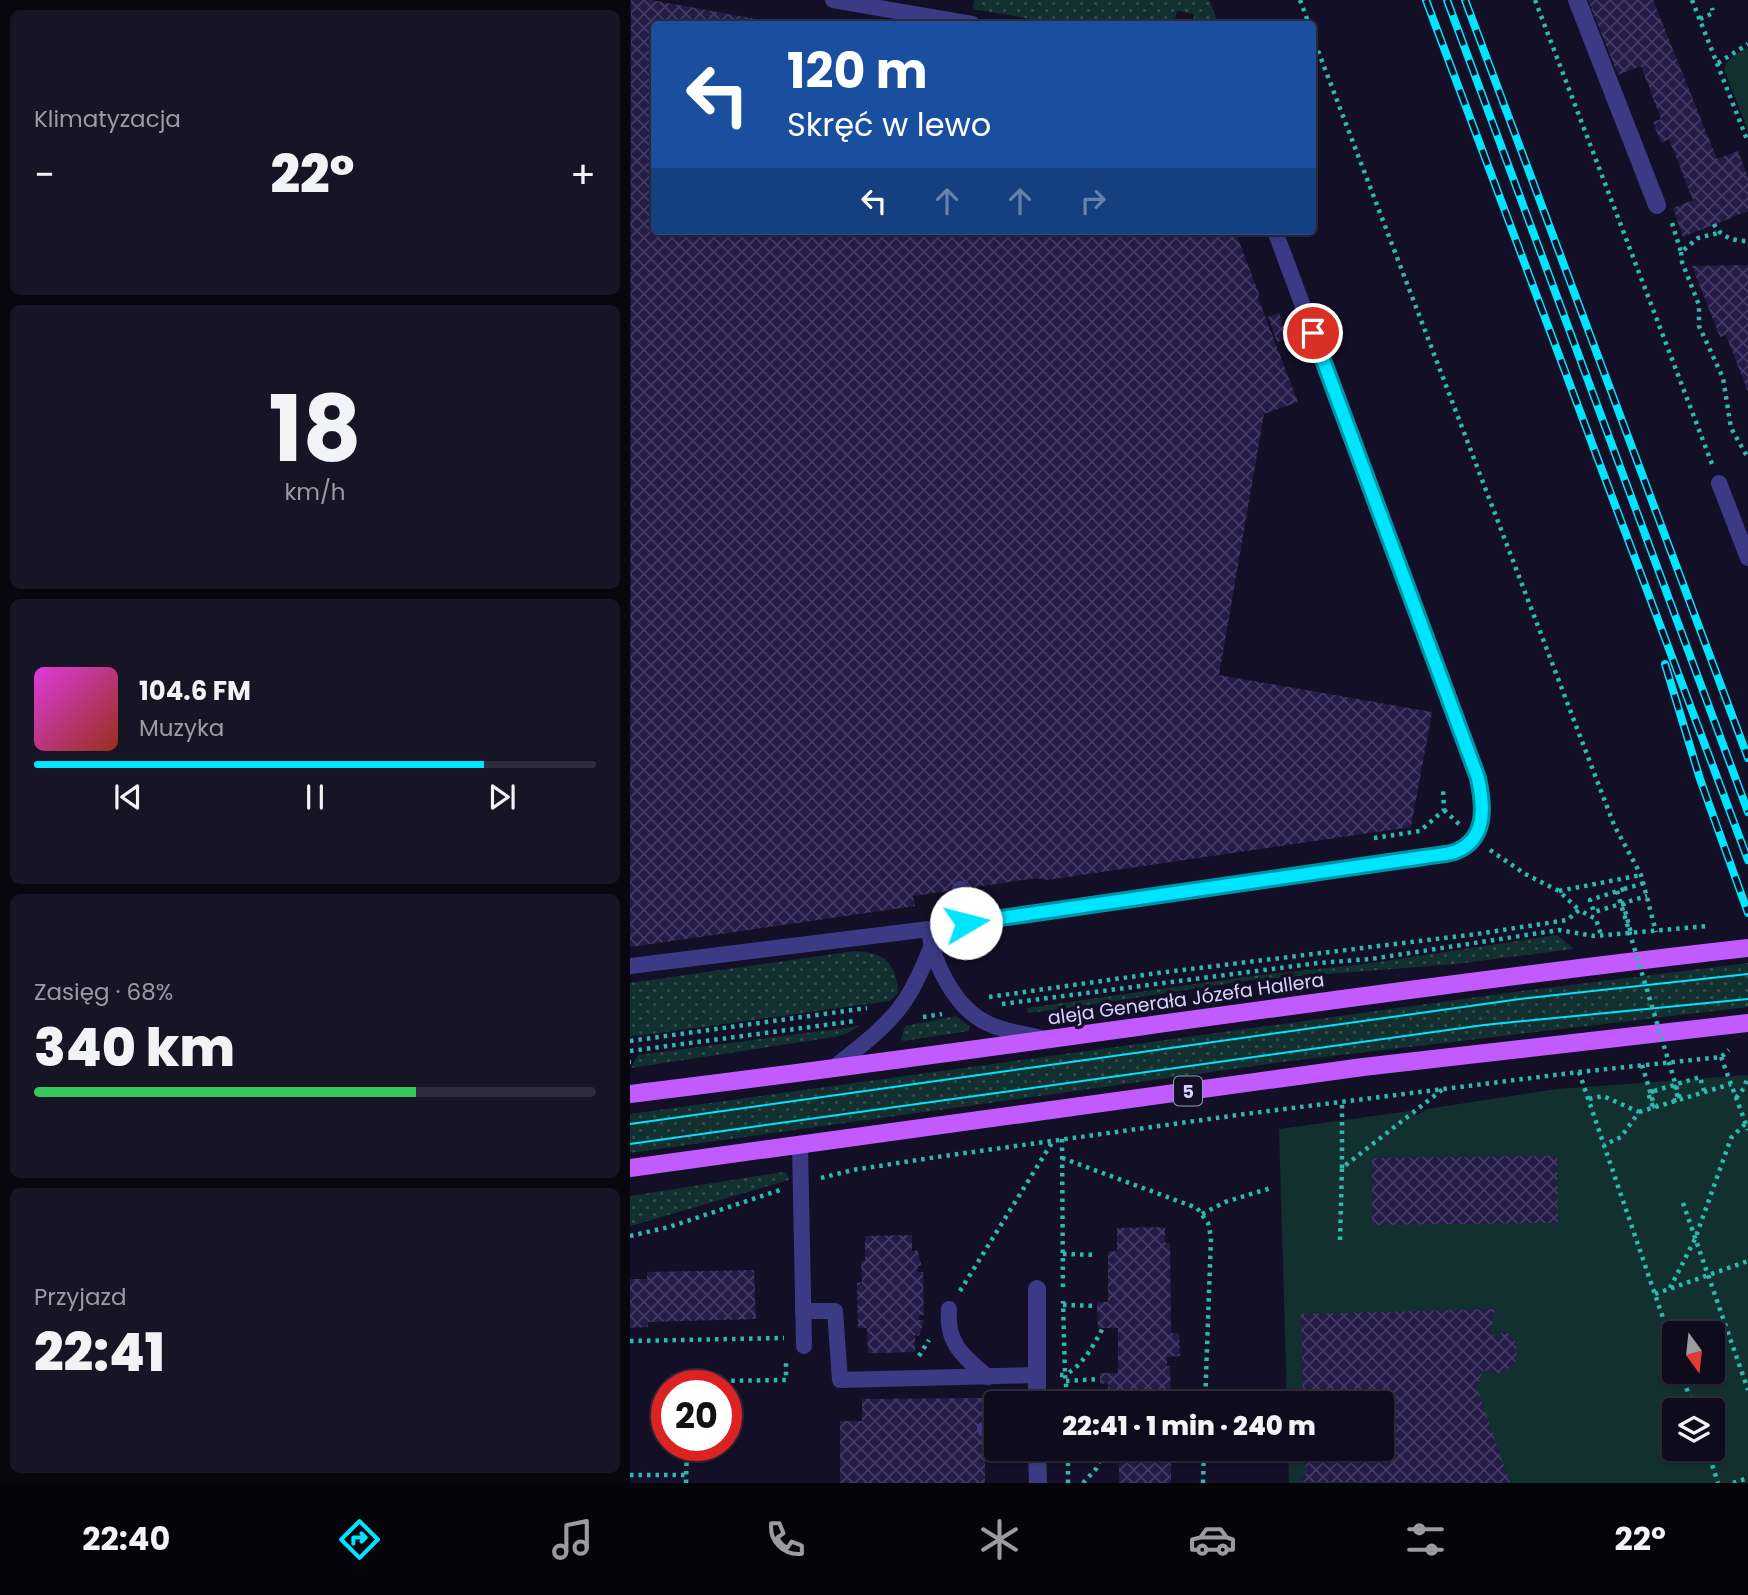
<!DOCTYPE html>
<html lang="pl">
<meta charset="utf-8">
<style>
:root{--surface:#0e0b1c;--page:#171425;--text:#f1f3f6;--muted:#9b9ba3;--line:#2e2b3b;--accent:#00e5ff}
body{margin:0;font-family:Poppins,sans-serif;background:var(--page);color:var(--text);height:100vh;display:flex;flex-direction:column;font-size:26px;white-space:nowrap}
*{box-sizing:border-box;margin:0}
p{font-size:23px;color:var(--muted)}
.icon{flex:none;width:38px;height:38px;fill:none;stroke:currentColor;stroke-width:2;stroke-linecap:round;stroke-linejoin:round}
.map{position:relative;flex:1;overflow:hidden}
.sheet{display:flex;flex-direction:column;gap:10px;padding:10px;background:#08060f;width:630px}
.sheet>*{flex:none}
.top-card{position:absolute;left:21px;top:21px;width:665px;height:214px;border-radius:7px;box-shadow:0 2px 5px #0004,0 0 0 2px var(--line);background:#1a4fa0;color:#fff;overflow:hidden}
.needle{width:46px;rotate:165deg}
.tools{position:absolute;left:1032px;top:1321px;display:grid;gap:14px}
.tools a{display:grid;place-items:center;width:63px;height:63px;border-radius:7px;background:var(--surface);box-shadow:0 2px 5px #0004,0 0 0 2px var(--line);font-size:35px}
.speed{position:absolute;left:21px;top:1370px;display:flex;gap:14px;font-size:35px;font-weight:700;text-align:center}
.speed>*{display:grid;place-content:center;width:91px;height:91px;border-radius:50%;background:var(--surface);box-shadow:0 2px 5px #0004,0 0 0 2px var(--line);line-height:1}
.speed .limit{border:10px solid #d22;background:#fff;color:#111}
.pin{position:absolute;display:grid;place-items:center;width:60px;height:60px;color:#fff;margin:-30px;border:4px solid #fff;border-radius:50%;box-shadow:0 2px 7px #0007}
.me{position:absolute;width:77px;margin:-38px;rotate:82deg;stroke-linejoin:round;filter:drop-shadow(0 0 5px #0008)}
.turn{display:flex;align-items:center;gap:24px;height:147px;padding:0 21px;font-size:32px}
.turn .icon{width:91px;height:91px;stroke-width:2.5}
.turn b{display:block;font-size:49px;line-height:60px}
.lanes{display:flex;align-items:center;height:66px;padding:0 21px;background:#0003;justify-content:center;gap:35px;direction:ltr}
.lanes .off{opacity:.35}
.big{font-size:52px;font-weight:800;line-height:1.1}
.sheet .tile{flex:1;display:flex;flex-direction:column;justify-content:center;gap:10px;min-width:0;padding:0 24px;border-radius:10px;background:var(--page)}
.sheet .dial{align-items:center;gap:0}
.dial b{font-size:91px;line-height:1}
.song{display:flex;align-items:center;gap:21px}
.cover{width:84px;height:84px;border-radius:10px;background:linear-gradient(135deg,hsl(300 70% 55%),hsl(10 70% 35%))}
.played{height:7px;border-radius:4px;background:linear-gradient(90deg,var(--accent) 80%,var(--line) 80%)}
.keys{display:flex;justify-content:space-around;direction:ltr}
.heat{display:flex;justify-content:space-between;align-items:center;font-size:38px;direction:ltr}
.charge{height:10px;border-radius:5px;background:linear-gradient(90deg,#34c759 68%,var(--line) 0)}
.trip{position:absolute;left:354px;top:1391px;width:410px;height:70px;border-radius:7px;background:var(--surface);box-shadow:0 2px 5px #0004,0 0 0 2px var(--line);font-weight:800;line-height:70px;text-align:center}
.tabs{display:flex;height:112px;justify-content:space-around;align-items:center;background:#06040b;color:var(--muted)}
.tabs .icon{width:49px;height:49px}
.tabs .current{color:var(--accent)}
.tabs b{font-size:32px;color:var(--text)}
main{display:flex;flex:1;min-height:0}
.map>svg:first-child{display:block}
.grass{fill:url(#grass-dots)}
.park{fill:#12302f;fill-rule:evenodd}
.building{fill:url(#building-cross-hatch)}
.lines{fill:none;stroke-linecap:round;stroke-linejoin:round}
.path{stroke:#2fb8b0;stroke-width:4.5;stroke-dasharray:3.5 5;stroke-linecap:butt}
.service{stroke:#3d3a85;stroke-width:16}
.minor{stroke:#3d3a85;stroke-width:18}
.primary{stroke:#c25bff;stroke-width:18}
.tram{stroke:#00e5ff;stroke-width:2}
.rail-casing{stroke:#00e5ff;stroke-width:8}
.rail{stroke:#130f26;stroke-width:5;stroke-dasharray:16;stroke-linecap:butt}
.path-bridge{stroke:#2fb8b0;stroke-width:4.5;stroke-dasharray:3.5 5;stroke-linecap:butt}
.route-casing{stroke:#0095a6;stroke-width:18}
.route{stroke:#00e5ff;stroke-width:12}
.labels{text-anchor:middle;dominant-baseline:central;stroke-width:7;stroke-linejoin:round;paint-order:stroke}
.shield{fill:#130f26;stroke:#9e99be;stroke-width:2}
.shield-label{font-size:18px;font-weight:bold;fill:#d9d4ff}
.street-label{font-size:19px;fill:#d9d4ff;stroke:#130f26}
</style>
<main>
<section class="sheet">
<div class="tile"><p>Klimatyzacja</p>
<div class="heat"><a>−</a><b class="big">22°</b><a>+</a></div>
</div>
<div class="tile dial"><b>18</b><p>km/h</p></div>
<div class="tile">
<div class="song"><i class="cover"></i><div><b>104.6 FM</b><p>Muzyka</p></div></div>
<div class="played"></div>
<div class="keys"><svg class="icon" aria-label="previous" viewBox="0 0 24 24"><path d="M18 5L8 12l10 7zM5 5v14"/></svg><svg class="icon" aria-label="pause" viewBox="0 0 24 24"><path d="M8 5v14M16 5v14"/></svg><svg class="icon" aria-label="next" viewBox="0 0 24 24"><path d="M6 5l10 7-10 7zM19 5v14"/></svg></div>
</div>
<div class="tile"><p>Zasięg · 68%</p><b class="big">340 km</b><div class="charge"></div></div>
<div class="tile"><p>Przyjazd</p><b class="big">22:41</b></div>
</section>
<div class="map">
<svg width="1118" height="1483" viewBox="0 0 1118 1483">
<defs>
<pattern id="grass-dots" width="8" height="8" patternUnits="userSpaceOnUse" patternTransform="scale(1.75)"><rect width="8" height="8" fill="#12302f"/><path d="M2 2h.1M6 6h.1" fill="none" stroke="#344d4e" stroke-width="1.8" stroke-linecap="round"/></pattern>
<pattern id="building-cross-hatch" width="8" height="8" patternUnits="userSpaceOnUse" patternTransform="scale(1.75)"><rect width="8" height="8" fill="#241b47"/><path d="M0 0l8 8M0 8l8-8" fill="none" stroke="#433b63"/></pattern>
</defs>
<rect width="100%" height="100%" fill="#130f26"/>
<g class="grass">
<path d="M344,0H579L589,24H563L564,14L547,11L544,24H429L343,9Z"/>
<path d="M927,935L944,949L826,964L622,980L432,1009L398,1013L397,1008L622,976L735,964Z"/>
<path d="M224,951C254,953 266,961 268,993L260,1001L0,1037V983Z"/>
<path d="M1118,963V1007L660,1061L0,1153V1114L891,991Z"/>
<path d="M326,1016L340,1027L339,1031L273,1041L271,1039L275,1026Z"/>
<path d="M229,1026L216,1034L204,1037L1,1068L8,1055Z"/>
<path d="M153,1172L157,1173L159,1180L0,1226V1196Z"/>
</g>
<g class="park">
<path d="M1118,48V131L1094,69C1097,59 1108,52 1118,48Z"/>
<path d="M1118,1075V1483H659L658,1449H751V1404L657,1403L649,1129L780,1111L787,1115L797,1109L927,1089ZM1045,1334H1083V1372H1045ZM1045,1410H1083V1449H1045Z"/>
</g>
<g class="building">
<path d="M1,0H21L148,23L24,24V231H605L629,294L628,298L668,402L634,414L589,675L802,712L781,827L417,880L407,878L283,896L285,906L0,947Z"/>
<path d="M958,0H1023L1087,159L1108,151L1118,178V211L1053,237L1043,208L1063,200L1039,139L1031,143L1023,122L1031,119L1011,66L988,75Z"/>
<path d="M1118,265V392L1096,335L1090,337L1062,266Z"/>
<path d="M649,313L658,338L647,342L638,317Z"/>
<path d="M927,1156L928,1223L742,1225V1158Z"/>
<path d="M535,1227V1243H540L541,1333L549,1334L550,1356L537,1357V1366H540L541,1404H478V1383L470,1384V1373H488V1328H468L467,1306V1302H478V1252L487,1251V1228Z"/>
<path d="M282,1235V1252L287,1250L292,1266H288L287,1272H293L294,1315H289V1320H294L289,1336L285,1335V1352L238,1353L237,1328H228L227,1283L232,1282L231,1261H235V1236Z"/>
<path d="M124,1270L126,1319L18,1322V1327L0,1328V1279H17V1272Z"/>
<path d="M865,1309L860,1334L869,1338L872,1331L878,1333L886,1343L887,1357L884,1365L870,1373L853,1370L847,1388L880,1483L671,1482V1477H676L675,1449H751V1404H673V1400H668V1396H673L671,1314Z"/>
<path d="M355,1398V1483H210V1421H232V1399Z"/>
<path d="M466,1449H541V1483H489V1452H466Z"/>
</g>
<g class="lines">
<g class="path">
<path d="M670,0L679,24"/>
<path d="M905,0L1082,464"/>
<path d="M1062,0L1118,142"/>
<path d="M1070,19L1083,13L1082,8"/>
<path d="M682,35L984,825L1011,875L1026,932"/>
<path d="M1088,63L1118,44"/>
<path d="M1042,223L1051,252L1068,238L1088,233"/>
<path d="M1084,224C1090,237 1104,241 1118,241"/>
<path d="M1051,252L1052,262L1069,305V326L1093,378L1101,428L1118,458"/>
<path d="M814,810L829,824"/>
<path d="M744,838L790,831L814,810L813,788"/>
<path d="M860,850L895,874L929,891L949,910"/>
<path d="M994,889L960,900L964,912L1017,896"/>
<path d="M929,891L1011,875"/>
<path d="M993,903L1001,933"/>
<path d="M359,997L528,973L847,934L937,920L949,910L966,919L971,935"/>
<path d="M372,1004L688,963L741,959L929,930L964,936L1078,926"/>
<path d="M293,1017L312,1014"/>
<path d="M0,1041L237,1008"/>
<path d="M0,1051L225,1021"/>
<path d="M1091,1057L1118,1130"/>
<path d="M0,1062H1"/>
<path d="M1012,1065L1025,1108"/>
<path d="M949,1072L1045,1353"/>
<path d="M1044,1085L1049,1101"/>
<path d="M1024,1091L1070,1077L1074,1091L1071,1092"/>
<path d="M1106,1098L1114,1088L1118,1076"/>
<path d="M959,1099L973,1096L1009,1112L991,1137L974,1145"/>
<path d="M1009,1112L1101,1084"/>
<path d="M432,1139L433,1292"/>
<path d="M432,1158L567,1208L578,1223L581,1237L575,1404"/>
<path d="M712,1168V1101"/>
<path d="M191,1178L223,1170L307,1157L615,1114L949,1072L1091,1057L1099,1050"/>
<path d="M1053,1203L1118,1390"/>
<path d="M572,1214L595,1202L641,1188"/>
<path d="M0,1236L39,1227L150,1190"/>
<path d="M710,1240L712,1168L813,1089"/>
<path d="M433,1254L467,1255"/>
<path d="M1040,1288L1065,1239L1101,1138L1116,1123"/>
<path d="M330,1291L423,1141"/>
<path d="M1025,1294L1118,1261"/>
<path d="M433,1305L467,1306"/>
<path d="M0,1341L154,1338"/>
<path d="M289,1356L299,1340"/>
<path d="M1051,1372L1064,1410"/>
<path d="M430,1375H435L433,1301"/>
<path d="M436,1381L470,1379"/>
<path d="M68,1386L85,1381L156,1380V1360"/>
<path d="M438,1404L435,1375C453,1365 463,1346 473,1328"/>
<path d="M1077,1449L1088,1483"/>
<path d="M0,1475H56"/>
<path d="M56,1483L57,1446"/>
<path d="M438,1483V1449"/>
<path d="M453,1483L466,1469L474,1451"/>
<path d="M573,1483L574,1449"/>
<path d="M1103,1483L1118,1478"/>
</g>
<g class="service">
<path d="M203,0L342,24"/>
<path d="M1089,483L1118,558"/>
<path d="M330,889L336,923"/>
<path d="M299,929C302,962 325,1008 357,1023C374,1032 397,1034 415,1039"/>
<path d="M0,966L299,929L794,857C804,855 818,855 827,851C858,838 854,805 848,778L645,231"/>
<path d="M202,1069C228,1048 255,1029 274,1002C286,985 293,966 301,948"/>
<path d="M170,1145L174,1346"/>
<path d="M319,1309C316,1344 333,1356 358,1377"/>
<path d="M173,1311H205L210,1380L406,1375"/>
<path d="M355,1429H366"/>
</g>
<g class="minor">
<path d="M947,0L1027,205"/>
<path d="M407,1404V1289"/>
<path d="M407,1449L408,1483"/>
</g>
<g class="primary">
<path d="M0,1094C373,1049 745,990 1118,948"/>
<path d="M0,1168L733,1067L1118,1023"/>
</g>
<g class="tram">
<path d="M0,1124L890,999L1118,974"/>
<path d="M0,1144L854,1025L1118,999"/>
</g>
<g class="rail-casing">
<g id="rail">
<path d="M796,0L1118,860"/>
<path d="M817,0L1118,812"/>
<path d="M835,0L1118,758"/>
<path d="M1035,664L1070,779L1118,913"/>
</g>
</g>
<use href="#rail" class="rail"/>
<g class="path-bridge">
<path d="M994,889L1014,883"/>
<path d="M987,891L1050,1099L1042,1101"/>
<path d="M1024,1091L1018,1093L1023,1107L1028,1105"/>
</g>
</g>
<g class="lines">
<g class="route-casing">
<path id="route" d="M336,923L794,857C804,855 818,855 827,851C857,838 854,806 848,778L683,333"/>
</g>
<use href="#route" class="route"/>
</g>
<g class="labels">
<rect class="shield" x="544" y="1076.5" width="28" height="29" rx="5"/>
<g class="shield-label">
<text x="558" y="1091">5</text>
</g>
<g class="street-label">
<text transform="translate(556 999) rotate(-8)">aleja Generała Józefa Hallera</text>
</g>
</g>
</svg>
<div class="tools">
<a><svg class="needle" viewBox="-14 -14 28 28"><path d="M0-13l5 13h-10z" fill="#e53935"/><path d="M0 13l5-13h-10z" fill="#9b9ba3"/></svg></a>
<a><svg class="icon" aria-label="layers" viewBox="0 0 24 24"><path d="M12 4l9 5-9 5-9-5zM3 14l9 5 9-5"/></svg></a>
</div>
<div class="speed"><div class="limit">20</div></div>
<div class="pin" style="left:683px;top:333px;background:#d93025"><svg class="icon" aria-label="arrive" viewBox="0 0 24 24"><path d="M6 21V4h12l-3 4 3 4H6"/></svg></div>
<svg class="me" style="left:336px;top:923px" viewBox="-20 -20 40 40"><circle r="19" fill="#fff"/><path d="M0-13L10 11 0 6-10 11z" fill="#00e5ff"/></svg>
<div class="trip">22:41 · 1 min · 240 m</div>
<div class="top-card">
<div class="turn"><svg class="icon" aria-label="left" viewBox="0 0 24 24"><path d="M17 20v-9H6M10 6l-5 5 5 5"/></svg><div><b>120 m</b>Skręć w lewo</div></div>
<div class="lanes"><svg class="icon" aria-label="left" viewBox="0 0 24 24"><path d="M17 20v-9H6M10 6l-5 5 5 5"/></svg><svg class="icon off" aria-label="ahead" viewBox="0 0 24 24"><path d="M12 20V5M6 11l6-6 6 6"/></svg><svg class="icon off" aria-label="ahead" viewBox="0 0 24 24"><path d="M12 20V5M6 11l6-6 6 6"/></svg><svg class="icon off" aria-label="right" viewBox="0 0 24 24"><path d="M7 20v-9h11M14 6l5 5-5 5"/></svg></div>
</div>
</div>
</main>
<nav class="tabs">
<b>22:40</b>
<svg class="icon current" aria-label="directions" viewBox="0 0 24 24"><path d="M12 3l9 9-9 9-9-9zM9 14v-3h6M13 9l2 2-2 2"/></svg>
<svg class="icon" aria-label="music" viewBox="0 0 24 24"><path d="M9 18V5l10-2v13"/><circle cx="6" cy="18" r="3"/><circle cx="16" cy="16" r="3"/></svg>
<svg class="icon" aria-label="phone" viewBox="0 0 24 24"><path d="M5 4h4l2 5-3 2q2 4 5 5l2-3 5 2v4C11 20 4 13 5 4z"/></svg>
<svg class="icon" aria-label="climate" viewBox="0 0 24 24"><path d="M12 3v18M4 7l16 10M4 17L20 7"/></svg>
<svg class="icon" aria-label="car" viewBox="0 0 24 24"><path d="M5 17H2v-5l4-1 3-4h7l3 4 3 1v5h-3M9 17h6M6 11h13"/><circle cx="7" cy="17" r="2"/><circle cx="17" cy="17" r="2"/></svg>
<svg class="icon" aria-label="filters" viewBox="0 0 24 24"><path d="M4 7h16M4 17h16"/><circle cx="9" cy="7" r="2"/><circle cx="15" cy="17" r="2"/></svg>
<b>22°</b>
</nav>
